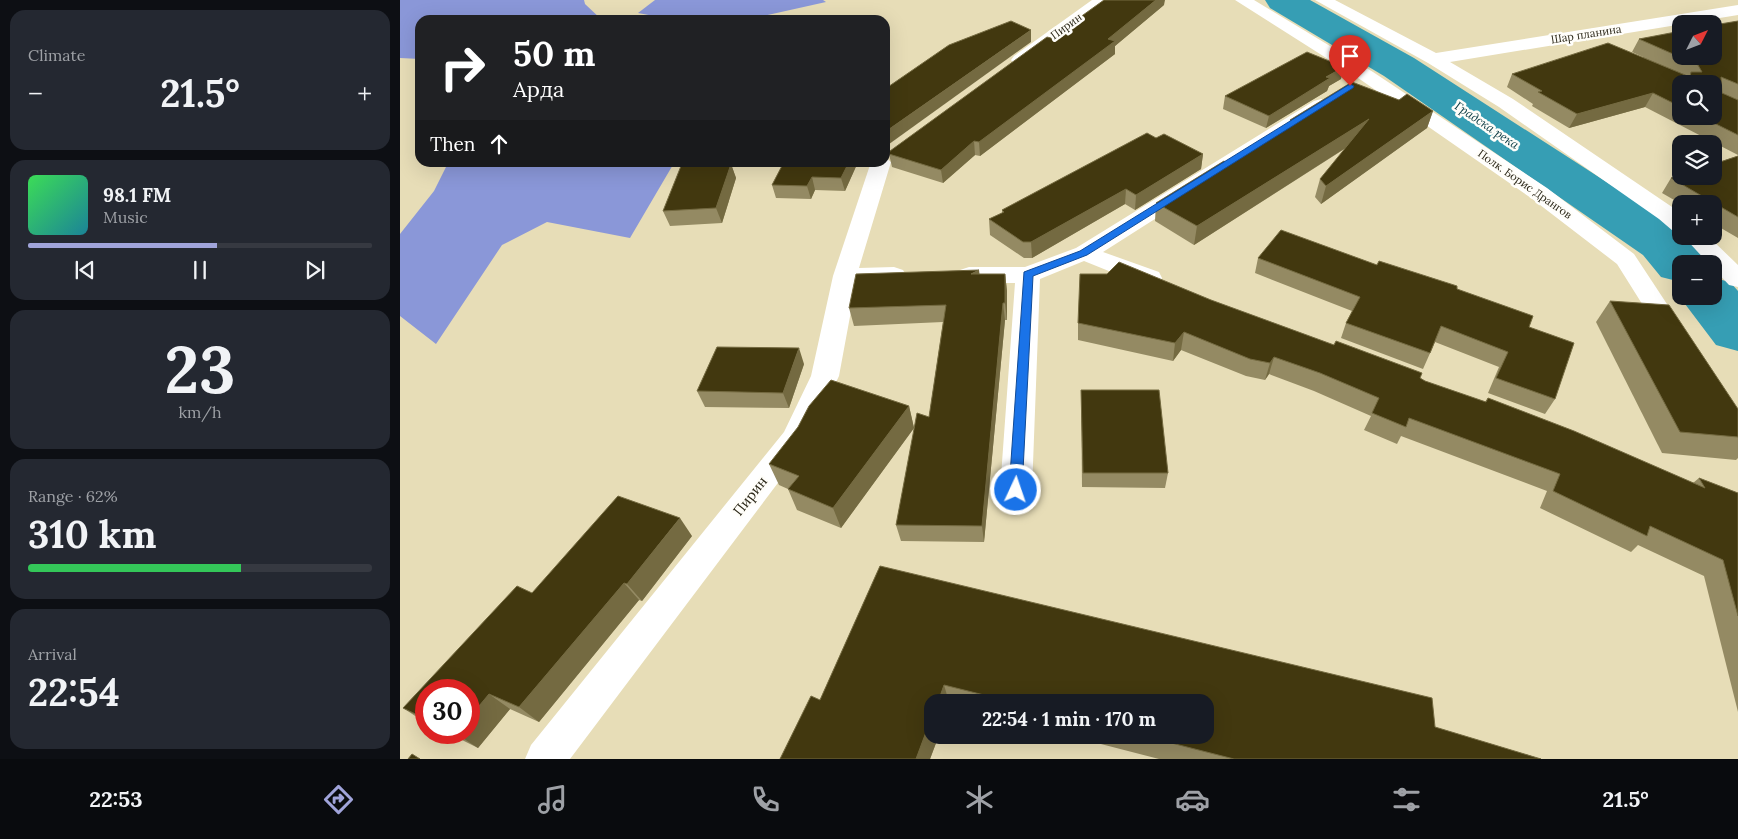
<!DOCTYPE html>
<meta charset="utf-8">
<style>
:root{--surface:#171b24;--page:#242831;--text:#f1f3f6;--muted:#9ea1a6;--line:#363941;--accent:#a0a4da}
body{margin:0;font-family:Lora,serif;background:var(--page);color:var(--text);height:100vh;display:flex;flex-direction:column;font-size:19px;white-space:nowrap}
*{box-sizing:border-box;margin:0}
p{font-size:16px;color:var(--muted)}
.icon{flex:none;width:28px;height:28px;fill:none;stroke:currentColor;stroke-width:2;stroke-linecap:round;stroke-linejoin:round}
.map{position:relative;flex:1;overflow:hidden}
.sheet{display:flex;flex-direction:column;gap:10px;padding:10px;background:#0d0f14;width:400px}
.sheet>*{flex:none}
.top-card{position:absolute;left:15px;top:15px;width:475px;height:152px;border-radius:15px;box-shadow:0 5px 20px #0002;background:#202124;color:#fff;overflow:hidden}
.needle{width:32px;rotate:48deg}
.fabs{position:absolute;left:1272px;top:15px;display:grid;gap:10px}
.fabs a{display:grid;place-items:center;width:50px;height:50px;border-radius:10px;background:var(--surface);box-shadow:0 5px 20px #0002;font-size:25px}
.speed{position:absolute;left:15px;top:679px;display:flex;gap:10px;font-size:25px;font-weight:700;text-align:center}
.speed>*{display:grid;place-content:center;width:65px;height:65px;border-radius:50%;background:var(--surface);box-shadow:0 5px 20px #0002;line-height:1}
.speed .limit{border:8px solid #d22;background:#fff;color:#111}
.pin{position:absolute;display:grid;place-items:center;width:42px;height:42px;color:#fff;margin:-51px -21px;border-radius:50% 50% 50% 0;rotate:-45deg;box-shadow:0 0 5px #0007}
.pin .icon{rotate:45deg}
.me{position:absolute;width:55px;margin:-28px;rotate:3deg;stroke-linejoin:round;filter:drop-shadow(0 0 4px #0008)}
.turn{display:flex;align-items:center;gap:18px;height:105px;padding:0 15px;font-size:22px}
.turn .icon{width:65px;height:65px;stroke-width:2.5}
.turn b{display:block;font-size:35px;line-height:42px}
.then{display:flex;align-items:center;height:48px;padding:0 15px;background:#0003;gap:10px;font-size:19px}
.big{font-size:38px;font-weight:700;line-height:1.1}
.sheet .card{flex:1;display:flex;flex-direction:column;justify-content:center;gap:8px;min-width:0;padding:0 18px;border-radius:15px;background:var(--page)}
.sheet .dial{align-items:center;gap:0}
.dial b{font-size:65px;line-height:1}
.song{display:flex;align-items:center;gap:15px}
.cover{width:60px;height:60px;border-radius:8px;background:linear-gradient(135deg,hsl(130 70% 55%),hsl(190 70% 35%))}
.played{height:5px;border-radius:2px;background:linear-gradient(90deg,var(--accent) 55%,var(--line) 55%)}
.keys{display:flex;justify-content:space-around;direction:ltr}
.heat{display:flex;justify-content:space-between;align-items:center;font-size:28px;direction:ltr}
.charge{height:8px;border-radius:4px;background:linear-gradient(90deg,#34c759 62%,var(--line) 0)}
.trip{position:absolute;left:524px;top:694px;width:290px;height:50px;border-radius:15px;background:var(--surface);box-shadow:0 5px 20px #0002;font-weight:700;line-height:50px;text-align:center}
.menu{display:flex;height:80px;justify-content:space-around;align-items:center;background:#090b0e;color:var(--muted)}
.menu .icon{width:35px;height:35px}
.menu .active{color:var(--accent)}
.menu b{font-size:22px;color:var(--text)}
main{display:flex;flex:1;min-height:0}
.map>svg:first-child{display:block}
.forest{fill:#8a97d8}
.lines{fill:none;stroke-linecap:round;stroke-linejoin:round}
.river{fill:#369eb4;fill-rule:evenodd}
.minor{fill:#fff;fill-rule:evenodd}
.wall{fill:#948a63;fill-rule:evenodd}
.shaded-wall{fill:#746a41}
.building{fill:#42380f;stroke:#746a41}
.route{fill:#1a73e8;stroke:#114b97}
.labels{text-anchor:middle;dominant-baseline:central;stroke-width:5;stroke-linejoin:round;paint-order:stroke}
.far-street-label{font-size:11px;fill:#2b2718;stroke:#fffefa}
.far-water-label{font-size:12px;font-style:italic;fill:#02343d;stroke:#fffefa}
.street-label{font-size:14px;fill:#2b2718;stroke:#fffefa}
</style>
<main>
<section class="sheet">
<div class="card"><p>Climate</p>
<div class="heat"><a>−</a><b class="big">21.5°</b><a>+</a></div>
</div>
<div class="card">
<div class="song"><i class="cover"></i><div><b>98.1 FM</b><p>Music</p></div></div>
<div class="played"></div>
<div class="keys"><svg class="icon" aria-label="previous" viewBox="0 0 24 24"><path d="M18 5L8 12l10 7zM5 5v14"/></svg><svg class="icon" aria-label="pause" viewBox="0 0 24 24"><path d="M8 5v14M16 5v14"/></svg><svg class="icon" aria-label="next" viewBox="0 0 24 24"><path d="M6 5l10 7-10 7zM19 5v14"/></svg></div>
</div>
<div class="card dial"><b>23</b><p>km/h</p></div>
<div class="card"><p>Range · 62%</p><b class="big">310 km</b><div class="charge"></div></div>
<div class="card"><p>Arrival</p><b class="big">22:54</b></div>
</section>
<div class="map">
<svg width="1338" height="759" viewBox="0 0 1338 759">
<rect width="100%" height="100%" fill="#e7ddb7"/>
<g class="forest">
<path d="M0,0H184L185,4L202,20H20V59L0,58Z"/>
<path d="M255,0H423L426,2L345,20H275L238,13Z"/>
<path d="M48,163V162L274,163L230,238L147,222L102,245L36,344L0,316V234L34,191Z"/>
</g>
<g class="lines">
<g class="river">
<path d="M865,0H910L1014,58L1281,230V236H1288L1309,264H1281V282L1261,277L1243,255L984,76L870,8Z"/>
<path d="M1314,278L1330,282L1338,291V351L1316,345L1279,296L1281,293V296H1314Z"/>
</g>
<g class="minor">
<path d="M692,0H710L626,64H614L611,60L614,56Z"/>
<path d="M835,0H854L973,72L1147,188L1234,254L1288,336L1284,342L1275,345L1266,342L1217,264L1131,198L961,80Z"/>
<path d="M915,0H935L1036,53L1338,5V15L1050,62L1113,99L1275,209L1281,215V233L1273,231L1259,219L1099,107L1028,63Z"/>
<path d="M921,99L928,101L930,105L928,109L703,252L759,272L762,278L759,284L750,286L741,284L684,261L640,279L632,490L627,499L616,503L605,499L600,490L615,283H569L560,280L557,275L560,270L569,267H625L676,248L914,101Z"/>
<path d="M485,157L491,162L459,268L494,267L503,270L506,275L503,280L456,284L439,376L405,447L170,759H125L131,745L384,432L411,376L433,276L471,162H485Z"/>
<path d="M1283,236H1308L1338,265V287L1329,285L1314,269V264H1309Z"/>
</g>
</g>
<g class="wall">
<path d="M764,5L715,46V54L580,156L575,155L543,183L492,167L489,154L651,38Z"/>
<path d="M1338,21V155L1245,107L1169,128L1132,106L1133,104L1107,87L1112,74L1243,57L1232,52L1239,39ZM1281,84L1314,116H1281Z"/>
<path d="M941,79L929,86L927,91L866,128L823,109L825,96Z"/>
<path d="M999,100L1033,111L1027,128L921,204L915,197L920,179L946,148L794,245L755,221L756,203L828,164L889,127L890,120Z"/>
<path d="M756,138L803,154L801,169L735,210L725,204L632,258H624L590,235L589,219L602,213V210Z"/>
<path d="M1338,156V238L1314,224V204H1281L1262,193L1271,178Z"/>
<path d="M384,162H458L445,191L415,190L411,199L376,198L372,185Z"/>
<path d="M331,164L336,178L322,223L270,226L263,211Z"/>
<path d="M858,258L977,265L1057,289L1129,327L1155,399L1145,414L1088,393L1099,367L1035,342L1023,369L941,338L946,323L952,311L855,273Z"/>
<path d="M580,274H605L607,291V320H605L584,542L501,541L496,525L529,417L543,322L454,326L449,308Z"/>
<path d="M811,300L1020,378L1025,381L1085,402L1088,398L1293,483L1299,478L1338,493V712L1304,576L1238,545L1231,552L1140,508L1147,491L1001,436L997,444L964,430L971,416L914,391L869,374L865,380L846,376L781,350L773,361L678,340V323Z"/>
<path d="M1210,301L1338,409V458L1336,460L1262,453L1196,322Z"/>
<path d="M404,364L389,408L305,407L297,391Z"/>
<path d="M681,390L768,473L765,488L682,487Z"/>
<path d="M509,406L514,428L441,528L397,510L388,489L379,485L369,464Z"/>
<path d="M292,536L242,601L239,600L139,722L110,709L78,748L46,732H69L26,690V723L3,708L132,593Z"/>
<path d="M480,566L1035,727L1141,759H759L666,735H805V702H532L539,735L530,759H380L420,700Z"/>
</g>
<g class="shaded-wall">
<path d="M756,0H765L764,5L715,46V54L580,156L579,142Z"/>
<path d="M631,30V42L485,147V132Z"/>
<path d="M944,67L941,79L929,86L927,91L866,128L869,116L926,77Z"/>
<path d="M1253,93L1245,107L1169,128L1177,114Z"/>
<path d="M1033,111L1027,128L921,204L926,186Z"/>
<path d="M969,119L964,136L794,245L797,226Z"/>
<path d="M574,141L575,155L543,183L541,170Z"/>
<path d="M803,154L801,169L735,210L736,195Z"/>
<path d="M449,162H458L445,191L441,178Z"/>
<path d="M331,164L336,178L322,223L316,208Z"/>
<path d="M412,177L415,190L411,199L407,186Z"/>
<path d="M726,189L725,204L632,258L631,242Z"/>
<path d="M579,270L581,287L571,274Z"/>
<path d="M605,274L607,291V320L605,303Z"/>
<path d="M603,303L605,320L584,542L582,526Z"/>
<path d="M784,332L781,350L773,361L775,343Z"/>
<path d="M399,348L404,364L389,408L383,393Z"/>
<path d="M874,357L869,374L865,380L870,363Z"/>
<path d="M509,406L514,428L441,528L433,508Z"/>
<path d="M280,518L292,536L242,601L227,584Z"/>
<path d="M224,583L239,600L139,722L119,707Z"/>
<path d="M544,685L549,702H538Z"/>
<path d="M89,694L110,709L78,748L55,733L56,732H69V718Z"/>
<path d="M532,716V735H539L530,759H516Z"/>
</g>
<g class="building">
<path d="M704,0H756L708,39L715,41L579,142L574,141L541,170L489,154L490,151L647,37L651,38Z"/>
<path d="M611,21L631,30L485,132V89L549,45Z"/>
<path d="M1338,21V84L1321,77L1322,93L1338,100V135L1300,116H1314V84H1281V107L1253,93L1177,114L1138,92L1142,91L1112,74L1208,43L1290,77L1291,72H1302L1298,65L1239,39L1281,31V56H1314V25Z"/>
<path d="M907,52L944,67L926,77L930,78L869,116L825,96Z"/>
<path d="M952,82L999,100L1007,94L1033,111L926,186L920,179L969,119L797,226L756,203L824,161L828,164L896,123L890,120Z"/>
<path d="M747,133L756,138L764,134L803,154L736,195L726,189L631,242H623L589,219L604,212L602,210Z"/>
<path d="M1338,156V217L1271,178L1281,175V176H1314V164Z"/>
<path d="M384,162H449L441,178L412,177L407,186L372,185Z"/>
<path d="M331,164L316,208L263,211L281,166Z"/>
<path d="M881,230L977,265L979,261L1057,286V289L1133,316L1129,327L1174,343L1155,399L1096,378L1108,352L1041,326L1030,353L946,323L960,297L858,258Z"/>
<path d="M719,262L811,300L934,345L936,341L1022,373L1020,378L1025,381L1086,402L1088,398L1174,431L1305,488L1299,478L1338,493V616L1323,560L1250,526L1247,536L1153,491L1160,474L1009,418L1006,427L972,413L979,398L920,373L874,357L870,363L850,359L784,332L775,343L678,323L680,274H707Z"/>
<path d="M579,270L571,274H605V303H603L582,526L496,525L517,413L529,417L546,305L449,308L456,274Z"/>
<path d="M1210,301L1269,305L1338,409V437L1280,432Z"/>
<path d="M317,347L399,348L383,393L297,391Z"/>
<path d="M431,380L509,406L433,508L388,489L399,476L369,464L398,427L409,406Z"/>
<path d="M681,390H759L768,473H683Z"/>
<path d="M218,496L280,518L227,584L224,583L119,707L89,694L69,718V690H26V719L3,708L117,586L132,593Z"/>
<path d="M480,566L1032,698L1035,727L1141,759H834L740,735H805V702H612L544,685L538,702H532V716L516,759H380L411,696L420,700Z"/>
<path d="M12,754L20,759H8Z"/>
</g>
<path class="route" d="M950,84L954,86L953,88L687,255L633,276L622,490L620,494H611L609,490L624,272L680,251Z"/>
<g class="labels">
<g class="far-street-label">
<text transform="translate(666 26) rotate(-36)">Пирин</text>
<text transform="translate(1186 34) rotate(-9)">Шар планина</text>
<text transform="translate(1125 184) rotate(35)">Полк. Борис Дрангов</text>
</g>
<g class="far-water-label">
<text transform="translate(1087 125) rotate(34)">Градска река</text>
</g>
<g class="street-label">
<text transform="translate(350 496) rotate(-52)">Пирин</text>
</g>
</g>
</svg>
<div class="fabs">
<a><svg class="needle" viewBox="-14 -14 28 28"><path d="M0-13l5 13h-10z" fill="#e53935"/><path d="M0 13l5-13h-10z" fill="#9ea1a6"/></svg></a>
<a><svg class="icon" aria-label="search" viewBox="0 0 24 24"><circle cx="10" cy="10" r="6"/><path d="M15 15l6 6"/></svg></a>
<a><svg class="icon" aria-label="layers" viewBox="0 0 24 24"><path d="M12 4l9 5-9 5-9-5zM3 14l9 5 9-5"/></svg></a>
<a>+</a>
<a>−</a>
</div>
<div class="speed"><div class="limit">30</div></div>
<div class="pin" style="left:950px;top:86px;background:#d93025"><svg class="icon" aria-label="arrive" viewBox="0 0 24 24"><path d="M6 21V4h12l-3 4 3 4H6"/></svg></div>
<svg class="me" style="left:616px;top:490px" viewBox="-20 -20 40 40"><circle r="17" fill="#1a73e8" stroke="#fff" stroke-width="3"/><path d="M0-11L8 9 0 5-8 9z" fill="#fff"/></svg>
<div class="trip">22:54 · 1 min · 170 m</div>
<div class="top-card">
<div class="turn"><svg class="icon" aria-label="right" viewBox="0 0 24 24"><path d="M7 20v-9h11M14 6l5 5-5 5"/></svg><div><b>50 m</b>Арда</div></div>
<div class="then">Then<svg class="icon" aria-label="ahead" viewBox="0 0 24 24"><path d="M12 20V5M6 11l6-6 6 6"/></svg></div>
</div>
</div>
</main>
<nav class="menu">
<b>22:53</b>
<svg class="icon active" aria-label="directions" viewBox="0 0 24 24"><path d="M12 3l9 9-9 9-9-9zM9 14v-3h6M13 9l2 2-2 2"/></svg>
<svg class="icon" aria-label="music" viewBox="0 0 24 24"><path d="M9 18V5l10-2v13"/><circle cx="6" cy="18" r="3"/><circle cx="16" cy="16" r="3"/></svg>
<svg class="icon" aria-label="phone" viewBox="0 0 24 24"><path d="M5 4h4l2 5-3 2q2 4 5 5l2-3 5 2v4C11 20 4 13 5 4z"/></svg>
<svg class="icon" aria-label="climate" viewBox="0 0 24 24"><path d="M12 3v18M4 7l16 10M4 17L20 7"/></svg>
<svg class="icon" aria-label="car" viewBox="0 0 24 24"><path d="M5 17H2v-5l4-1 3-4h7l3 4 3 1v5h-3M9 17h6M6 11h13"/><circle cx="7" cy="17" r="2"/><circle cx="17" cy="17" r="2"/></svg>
<svg class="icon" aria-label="filters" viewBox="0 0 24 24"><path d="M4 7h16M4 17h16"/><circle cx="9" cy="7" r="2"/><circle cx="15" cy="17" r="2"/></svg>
<b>21.5°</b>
</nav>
